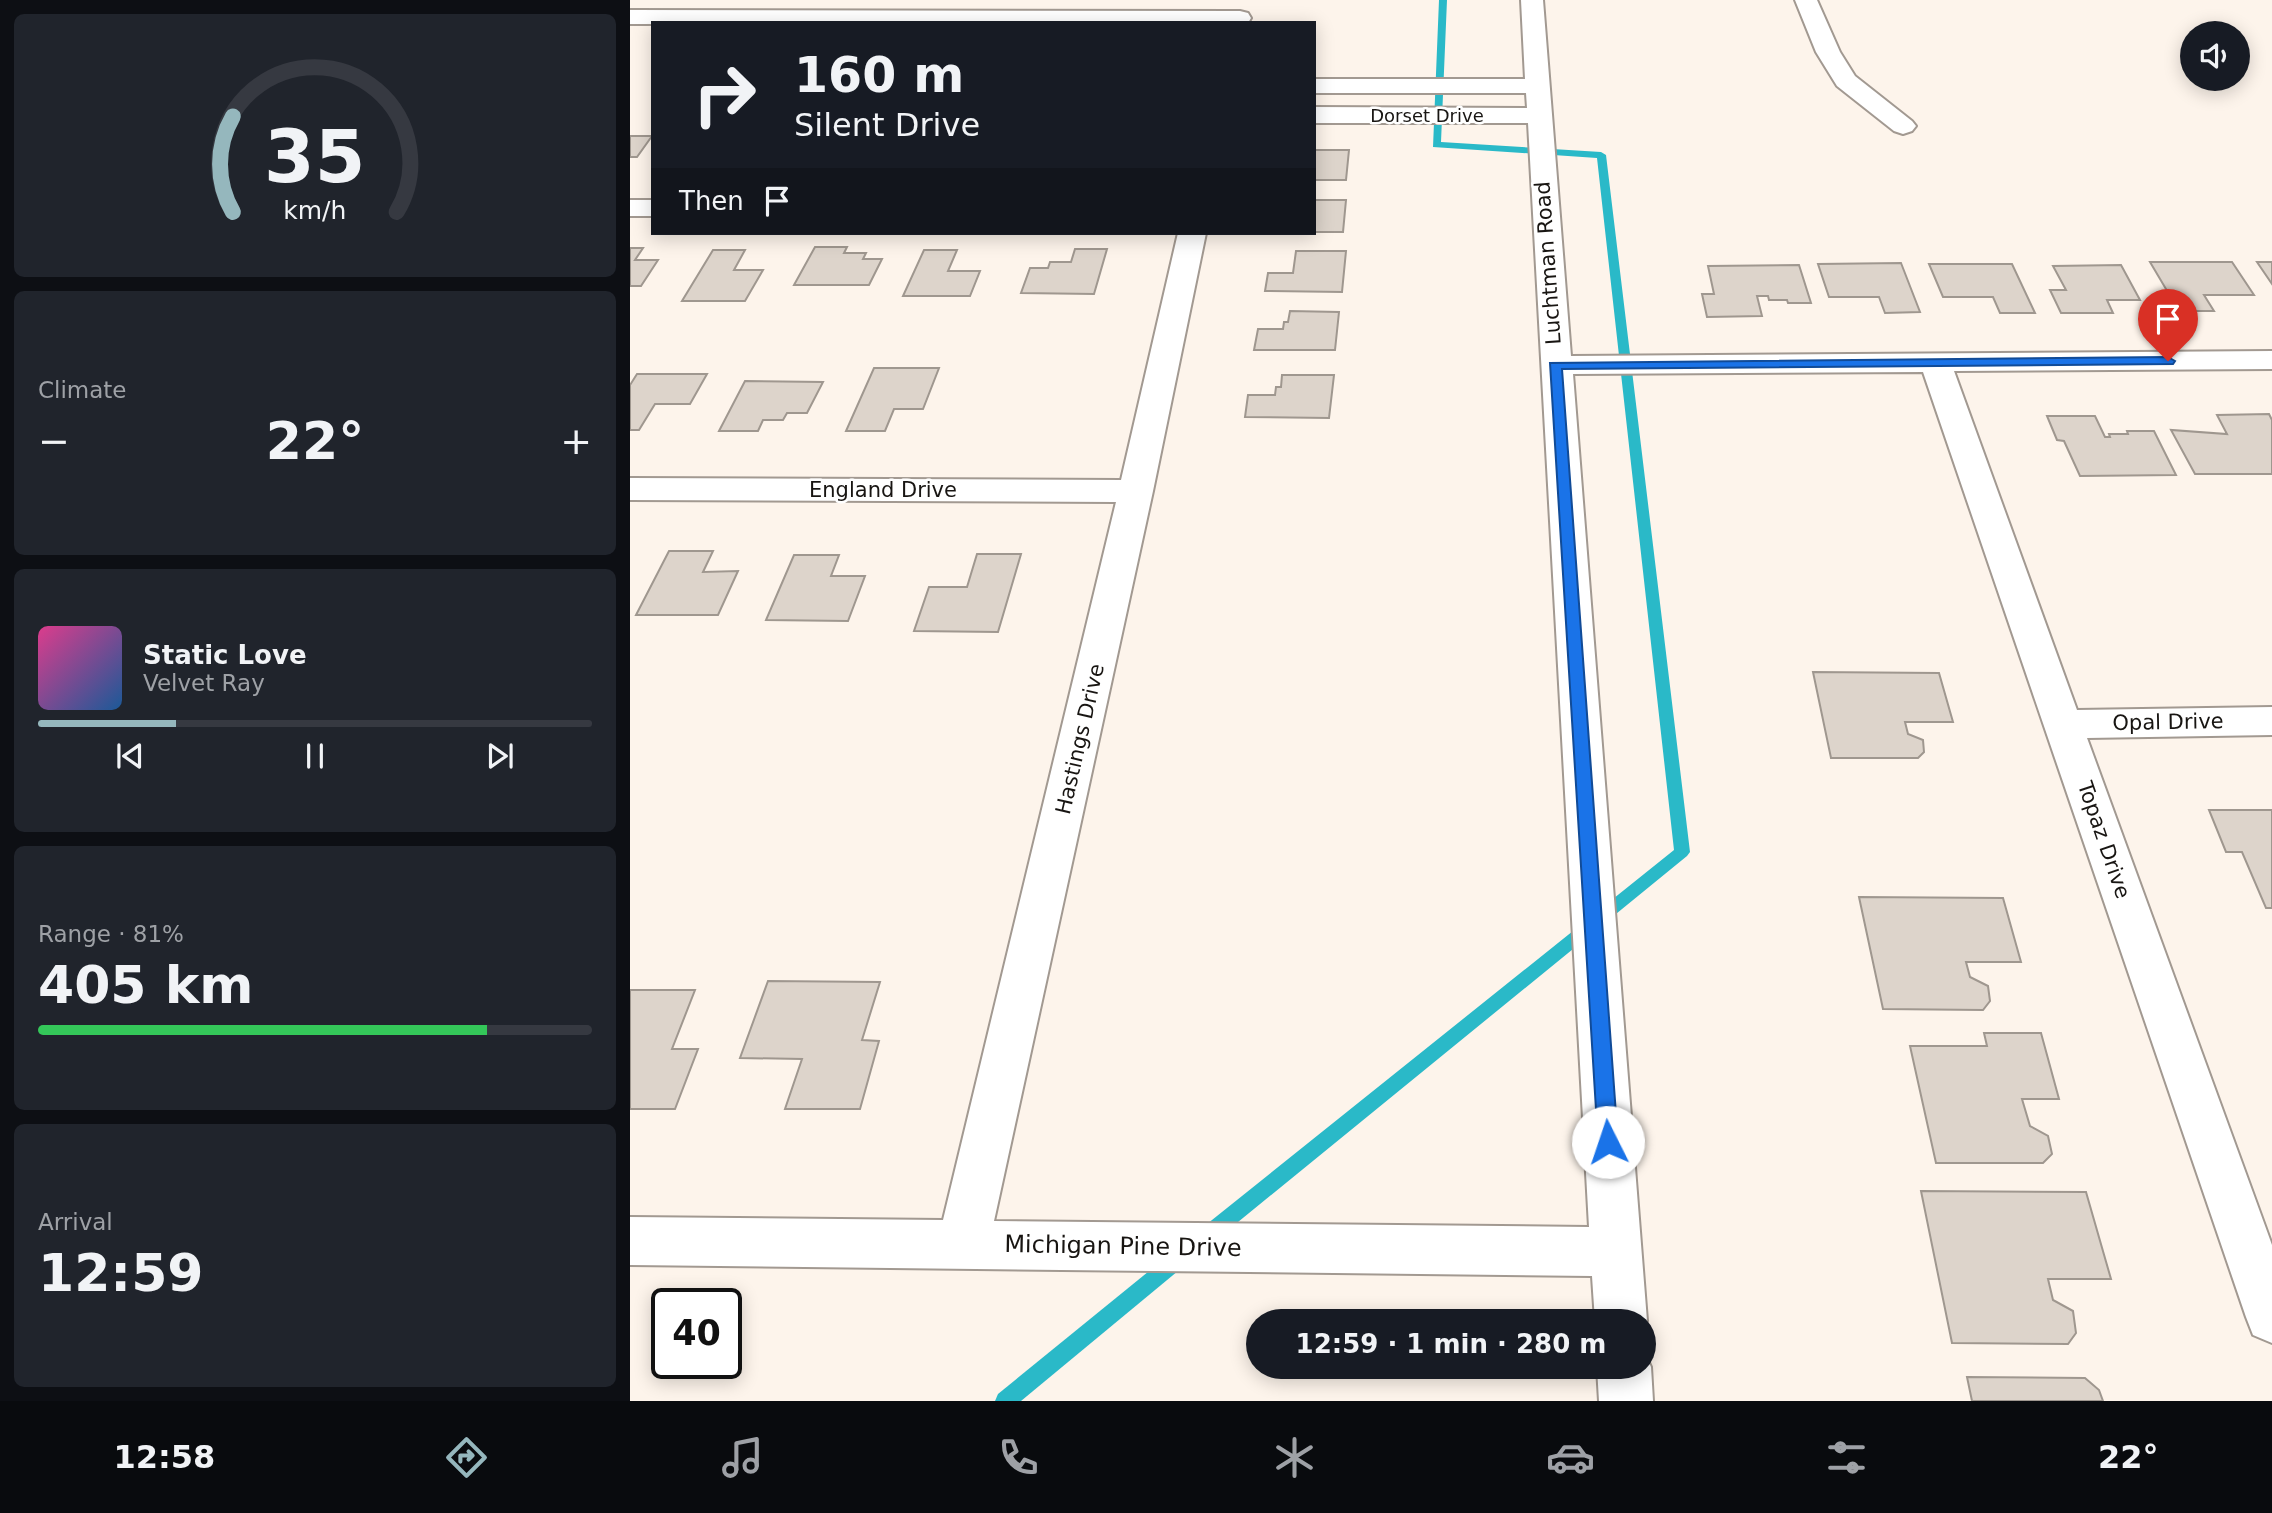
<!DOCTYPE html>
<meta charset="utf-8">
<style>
:root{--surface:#171b24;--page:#20242c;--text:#f1f3f6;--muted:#9ea1a6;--line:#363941;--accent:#95b7bd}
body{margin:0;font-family:"DejaVu Sans",sans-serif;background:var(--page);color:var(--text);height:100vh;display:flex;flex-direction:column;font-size:26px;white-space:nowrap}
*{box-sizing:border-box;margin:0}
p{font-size:23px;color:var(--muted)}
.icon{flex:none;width:38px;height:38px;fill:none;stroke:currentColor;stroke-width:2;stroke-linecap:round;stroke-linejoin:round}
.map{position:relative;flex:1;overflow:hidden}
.details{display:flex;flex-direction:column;gap:14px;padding:14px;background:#0d0f14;width:630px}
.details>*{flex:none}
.top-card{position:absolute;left:21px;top:21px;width:665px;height:214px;border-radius:0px;box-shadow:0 4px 18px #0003;background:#171b24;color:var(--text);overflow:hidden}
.tools{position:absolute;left:1550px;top:21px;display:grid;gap:14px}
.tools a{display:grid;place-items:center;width:70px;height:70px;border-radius:50%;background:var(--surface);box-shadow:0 4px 18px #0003;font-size:35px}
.speed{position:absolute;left:21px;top:1288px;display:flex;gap:14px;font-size:35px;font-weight:700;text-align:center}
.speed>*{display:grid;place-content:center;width:91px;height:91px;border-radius:50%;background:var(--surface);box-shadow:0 4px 18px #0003;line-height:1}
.speed .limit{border:4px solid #111;border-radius:10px;background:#fff;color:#111}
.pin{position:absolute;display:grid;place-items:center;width:60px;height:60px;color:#fff;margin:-72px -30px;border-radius:50% 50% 50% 0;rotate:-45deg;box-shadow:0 0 7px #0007}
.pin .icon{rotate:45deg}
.me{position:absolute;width:77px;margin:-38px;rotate:356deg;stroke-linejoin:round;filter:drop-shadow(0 0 5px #0008)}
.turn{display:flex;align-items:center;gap:24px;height:147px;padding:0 28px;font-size:32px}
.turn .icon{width:91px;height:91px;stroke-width:2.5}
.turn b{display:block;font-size:49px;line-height:60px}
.then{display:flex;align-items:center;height:66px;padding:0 28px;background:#0003;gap:14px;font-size:26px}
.big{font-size:52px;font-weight:800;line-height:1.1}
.details .widget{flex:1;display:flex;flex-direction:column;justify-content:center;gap:10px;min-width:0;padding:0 24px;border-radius:10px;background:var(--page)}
.details .dial{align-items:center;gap:0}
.dial svg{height:182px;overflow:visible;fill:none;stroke:var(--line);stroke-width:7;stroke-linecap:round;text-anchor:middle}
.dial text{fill:var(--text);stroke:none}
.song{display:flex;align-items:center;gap:21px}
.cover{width:84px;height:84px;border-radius:10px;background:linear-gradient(135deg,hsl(330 70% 55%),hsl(210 70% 35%))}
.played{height:7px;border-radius:4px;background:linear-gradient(90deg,var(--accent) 25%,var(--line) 25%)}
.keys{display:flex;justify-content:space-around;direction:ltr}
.heat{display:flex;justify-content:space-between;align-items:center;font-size:38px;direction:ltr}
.charge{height:10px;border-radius:5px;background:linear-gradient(90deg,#34c759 81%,var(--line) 0)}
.trip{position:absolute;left:616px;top:1309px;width:410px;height:70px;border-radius:35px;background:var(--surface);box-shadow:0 4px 18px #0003;font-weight:800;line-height:70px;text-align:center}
.dock{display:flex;height:112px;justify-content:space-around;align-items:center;background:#090b0e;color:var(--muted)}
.dock .icon{width:49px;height:49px}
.dock .active{color:var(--accent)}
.dock b{font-size:32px;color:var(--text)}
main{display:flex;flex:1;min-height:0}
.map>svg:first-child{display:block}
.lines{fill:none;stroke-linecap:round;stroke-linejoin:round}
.stream{fill:#2ab9c8;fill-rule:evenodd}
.building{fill:#ddd4cb;stroke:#9f978f;stroke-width:2}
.minor-casing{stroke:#a29991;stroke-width:4}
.minor{fill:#fff;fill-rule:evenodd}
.route{fill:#1a73e8;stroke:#114b97;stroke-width:2}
.labels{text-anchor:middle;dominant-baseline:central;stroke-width:5;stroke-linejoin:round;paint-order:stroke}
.far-street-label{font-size:18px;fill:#181512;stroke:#fff}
.street-label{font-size:21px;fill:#181512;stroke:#fff}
.near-street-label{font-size:24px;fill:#181512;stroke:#fff}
</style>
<main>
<section class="details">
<div class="widget dial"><svg viewBox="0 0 100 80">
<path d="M14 69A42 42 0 1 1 86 69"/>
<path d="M14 69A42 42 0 0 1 14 27" stroke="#95b7bd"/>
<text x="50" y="56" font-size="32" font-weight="700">35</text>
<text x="50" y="72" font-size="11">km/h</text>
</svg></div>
<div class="widget"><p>Climate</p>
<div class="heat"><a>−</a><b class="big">22°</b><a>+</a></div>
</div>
<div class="widget">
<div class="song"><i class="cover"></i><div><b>Static Love</b><p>Velvet Ray</p></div></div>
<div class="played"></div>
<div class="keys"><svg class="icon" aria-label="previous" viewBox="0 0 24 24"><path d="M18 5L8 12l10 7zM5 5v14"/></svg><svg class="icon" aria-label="pause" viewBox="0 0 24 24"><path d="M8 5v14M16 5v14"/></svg><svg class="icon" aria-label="next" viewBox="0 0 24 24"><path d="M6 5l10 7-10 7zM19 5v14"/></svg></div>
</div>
<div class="widget"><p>Range · 81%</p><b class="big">405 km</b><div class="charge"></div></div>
<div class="widget"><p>Arrival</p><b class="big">12:59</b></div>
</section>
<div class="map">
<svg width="1642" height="1401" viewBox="0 0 1642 1401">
<rect width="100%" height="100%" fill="#fdf4eb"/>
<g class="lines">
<g class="stream">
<path d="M809,0H817L811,142L971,152L976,155L1060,852L1057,856L586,1240L579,1243L572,1240L570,1234L572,1228L1044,850L967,158L803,147Z"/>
<path d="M547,1251L554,1254L556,1260L554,1266L391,1401H365L368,1394L540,1254Z"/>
</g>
</g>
<g class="building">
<path d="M0,136H22L7,157H0Z"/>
<path d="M684,150H719L716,180H684Z"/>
<path d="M684,200H716L713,232H684Z"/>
<path d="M185,247H217L214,253H236L233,259H252L239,285H164Z"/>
<path d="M0,248H13L5,260H28L11,286H0Z"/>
<path d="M445,249H477L464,294L391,293L400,268H418L420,262H441Z"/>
<path d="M83,250H115L104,270H133L115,301H52Z"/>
<path d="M294,250H327L318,271H350L340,296H273Z"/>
<path d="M666,251H716L712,292L635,291L638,273H663Z"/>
<path d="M1520,262H1602L1624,295H1574L1584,311H1549Z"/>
<path d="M1627,262H1642V284Z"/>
<path d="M1271,263L1290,312L1255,313L1249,297H1199L1188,264Z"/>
<path d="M1299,264H1382L1405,313H1370L1363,297H1313Z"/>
<path d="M1169,265L1181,303H1158L1157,300H1139L1138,296H1127L1132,316L1077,317L1072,294H1084L1078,266Z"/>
<path d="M1491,265L1510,300H1477L1483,313H1431L1420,290H1436L1423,266Z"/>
<path d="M660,311L709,312L705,350H624L628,329H653L654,322H658Z"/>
<path d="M244,368H309L293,409H264L255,431H216Z"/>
<path d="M7,374H77L60,404H25L9,430H0V385Z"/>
<path d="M652,375H704L699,418L615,417L618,395H645L646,387H651Z"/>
<path d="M115,381L193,382L177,413H157L153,420H133L128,431H89Z"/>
<path d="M1639,414L1642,420V474H1565L1541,430L1597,434L1587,415Z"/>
<path d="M1417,416H1465L1475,437H1480L1479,434H1498L1497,431H1524L1546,475L1450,476L1434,441L1427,440Z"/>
<path d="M39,551H83L73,572L108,571L88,615H6Z"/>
<path d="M347,554H391L368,632L284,631L299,587H337Z"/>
<path d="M164,555H209L201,576H235L218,621L136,620Z"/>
<path d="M1183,672L1309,673L1323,722H1275L1278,734L1293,740L1294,752L1288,758H1201Z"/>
<path d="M1579,810H1642V908H1636L1612,852H1596Z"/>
<path d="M1229,897L1373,898L1391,962H1336L1340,977L1358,986L1360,1001L1353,1010L1253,1009Z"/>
<path d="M138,981L250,982L232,1040L249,1041L230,1109H155L172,1059L110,1058Z"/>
<path d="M0,990H65L42,1049H68L45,1109H0Z"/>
<path d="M1354,1033H1411L1429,1099H1392L1400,1126L1418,1136L1422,1154L1413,1163H1306L1280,1046H1357Z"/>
<path d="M1291,1191L1456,1192L1481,1279H1418L1423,1300L1443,1311L1446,1333L1438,1344L1322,1343Z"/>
<path d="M1337,1377L1455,1378L1469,1390L1473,1401H1342Z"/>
</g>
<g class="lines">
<g class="minor-casing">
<g id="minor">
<path d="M891,0H913L941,356L1642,351V369L1324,371L1447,710L1642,707V735L1457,738L1642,1245V1343L1623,1335L1616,1317L1293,372L943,374L1017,1321L1013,1331V1321H965L962,1276L0,1265V1217L313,1220L486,502L0,500V478L491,480L548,233H576L523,491L364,1221L959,1227L898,123H684V107L897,108L896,93H684V79H895Z"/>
<path d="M1165,0H1187L1210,52L1225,76L1282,121L1286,126L1282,131L1273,134L1264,131L1207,86L1186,52Z"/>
<path d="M0,10L610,11L618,13L621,18L618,23L0,24Z"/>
<rect x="0" y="200" width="23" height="16"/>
<path d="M1013,1349L1021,1367L1023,1401H969L967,1367H1013Z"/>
</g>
</g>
<use href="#minor" class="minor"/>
</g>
<path class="route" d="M1538,357L1545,361L1543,364L932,369L988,1142L986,1148L978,1151L971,1148L968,1142L920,363Z"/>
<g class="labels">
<g class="far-street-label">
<text x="797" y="115">Dorset Drive</text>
</g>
<g class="street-label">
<text transform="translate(918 263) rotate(-94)">Luchtman Road</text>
<text x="253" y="490">England Drive</text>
<text transform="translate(1538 722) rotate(-1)">Opal Drive</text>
<text transform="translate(450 739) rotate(-77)">Hastings Drive</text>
<text transform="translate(1474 840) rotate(71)">Topaz Drive</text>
</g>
<g class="near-street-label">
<text transform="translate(493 1246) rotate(1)">Michigan Pine Drive</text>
</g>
</g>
</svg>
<div class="tools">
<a><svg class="icon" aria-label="sound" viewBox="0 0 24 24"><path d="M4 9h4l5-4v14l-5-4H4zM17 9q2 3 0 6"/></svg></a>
</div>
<div class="speed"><div class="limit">40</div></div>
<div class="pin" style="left:1538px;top:361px;background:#d93025"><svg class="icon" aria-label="arrive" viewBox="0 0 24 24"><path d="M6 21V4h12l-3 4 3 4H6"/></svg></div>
<svg class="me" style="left:978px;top:1142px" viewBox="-20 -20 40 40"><circle r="19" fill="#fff"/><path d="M0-13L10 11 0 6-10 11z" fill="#1a73e8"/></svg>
<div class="trip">12:59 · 1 min · 280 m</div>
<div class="top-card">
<div class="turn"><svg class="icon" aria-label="right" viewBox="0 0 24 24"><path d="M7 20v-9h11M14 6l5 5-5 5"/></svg><div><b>160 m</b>Silent Drive</div></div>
<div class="then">Then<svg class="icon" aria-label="arrive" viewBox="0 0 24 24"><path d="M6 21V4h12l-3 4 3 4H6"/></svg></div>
</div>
</div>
</main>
<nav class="dock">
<b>12:58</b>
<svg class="icon active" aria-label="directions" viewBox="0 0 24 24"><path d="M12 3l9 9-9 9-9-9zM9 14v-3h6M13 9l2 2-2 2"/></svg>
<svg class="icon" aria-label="music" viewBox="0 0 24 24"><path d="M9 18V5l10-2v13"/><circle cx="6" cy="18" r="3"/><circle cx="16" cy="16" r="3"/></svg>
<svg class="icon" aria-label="phone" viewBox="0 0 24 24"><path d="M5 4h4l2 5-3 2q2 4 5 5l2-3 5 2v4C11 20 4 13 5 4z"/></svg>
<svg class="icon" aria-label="climate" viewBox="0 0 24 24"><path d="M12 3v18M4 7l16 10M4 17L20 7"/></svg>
<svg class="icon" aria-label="car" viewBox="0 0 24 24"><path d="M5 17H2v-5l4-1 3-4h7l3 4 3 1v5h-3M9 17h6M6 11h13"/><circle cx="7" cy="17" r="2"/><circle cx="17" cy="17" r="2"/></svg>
<svg class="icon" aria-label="filters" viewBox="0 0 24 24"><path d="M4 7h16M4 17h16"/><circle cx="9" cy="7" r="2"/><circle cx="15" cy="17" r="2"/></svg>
<b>22°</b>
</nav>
